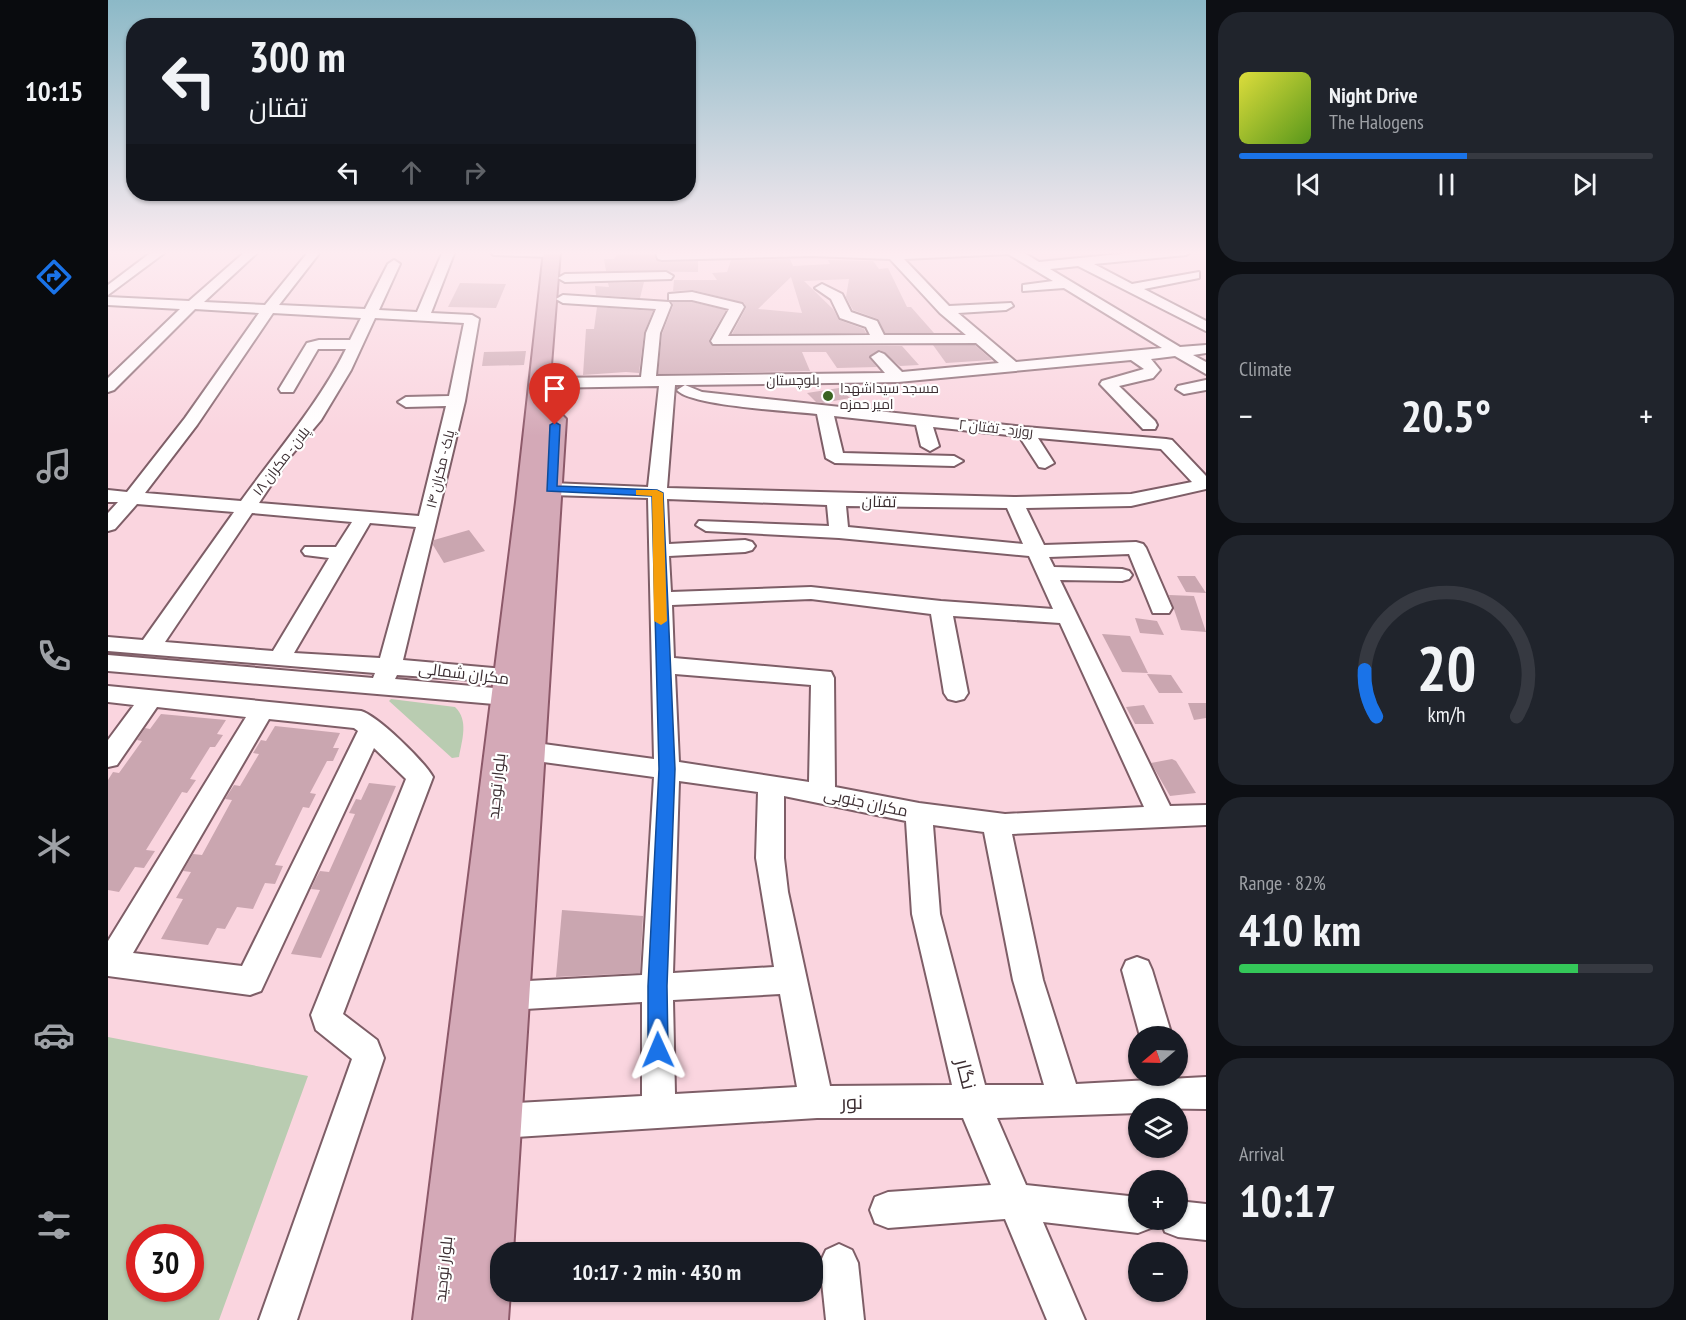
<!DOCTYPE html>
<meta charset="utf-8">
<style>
:root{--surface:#171b24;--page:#20242c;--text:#f1f3f6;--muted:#9ea1a6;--line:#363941;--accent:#1a73e8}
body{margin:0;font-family:"PT Sans Narrow",Cairo,sans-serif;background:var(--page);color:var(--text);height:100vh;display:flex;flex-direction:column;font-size:22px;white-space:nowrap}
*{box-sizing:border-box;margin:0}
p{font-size:20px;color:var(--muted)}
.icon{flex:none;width:33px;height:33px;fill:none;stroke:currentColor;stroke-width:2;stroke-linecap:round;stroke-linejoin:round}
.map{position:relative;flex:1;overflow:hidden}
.panel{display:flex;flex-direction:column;gap:12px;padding:12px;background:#0d0f14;width:480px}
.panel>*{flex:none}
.hud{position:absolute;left:18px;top:18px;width:570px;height:183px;border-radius:24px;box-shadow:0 2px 4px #0004;background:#171b24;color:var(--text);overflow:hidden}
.needle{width:39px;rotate:251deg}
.controls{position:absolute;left:1020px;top:1026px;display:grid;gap:12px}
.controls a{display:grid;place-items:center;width:60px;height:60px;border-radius:50%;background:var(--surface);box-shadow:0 2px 4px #0004;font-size:30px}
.speed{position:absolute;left:18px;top:1224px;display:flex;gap:12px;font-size:30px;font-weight:700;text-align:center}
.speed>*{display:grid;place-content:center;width:78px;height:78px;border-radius:50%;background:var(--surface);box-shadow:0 2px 4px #0004;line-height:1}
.speed .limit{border:9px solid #d22;background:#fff;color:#111}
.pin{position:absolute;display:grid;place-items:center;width:51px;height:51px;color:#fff;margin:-62px -26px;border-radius:50% 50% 50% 0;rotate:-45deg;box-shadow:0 0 6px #0007}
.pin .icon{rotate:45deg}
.me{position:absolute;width:66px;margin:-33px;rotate:359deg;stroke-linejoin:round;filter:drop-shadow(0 0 4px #0008)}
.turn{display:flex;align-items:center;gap:21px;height:126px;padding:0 24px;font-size:27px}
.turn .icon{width:78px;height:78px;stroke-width:2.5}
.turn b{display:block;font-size:42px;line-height:51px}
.lanes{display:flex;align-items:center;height:57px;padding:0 24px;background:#0003;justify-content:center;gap:30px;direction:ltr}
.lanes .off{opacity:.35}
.big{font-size:45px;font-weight:600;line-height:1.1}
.panel .card{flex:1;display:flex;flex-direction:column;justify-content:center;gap:9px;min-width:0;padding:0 21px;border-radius:24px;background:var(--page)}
.panel .dial{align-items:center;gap:0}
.dial svg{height:156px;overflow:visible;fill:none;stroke:var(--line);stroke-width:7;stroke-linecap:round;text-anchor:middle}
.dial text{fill:var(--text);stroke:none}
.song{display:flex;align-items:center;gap:18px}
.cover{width:72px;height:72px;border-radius:9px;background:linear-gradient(135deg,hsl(60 70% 55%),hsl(90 70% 35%))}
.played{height:6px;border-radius:3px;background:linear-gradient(90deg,var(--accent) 55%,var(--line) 55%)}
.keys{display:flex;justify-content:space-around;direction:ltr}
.heat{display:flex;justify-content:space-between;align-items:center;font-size:33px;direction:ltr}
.charge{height:9px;border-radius:4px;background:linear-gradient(90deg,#34c759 82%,var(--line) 0)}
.trip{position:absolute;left:382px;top:1242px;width:333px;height:60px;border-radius:24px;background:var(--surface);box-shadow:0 2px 4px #0004;font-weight:600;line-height:60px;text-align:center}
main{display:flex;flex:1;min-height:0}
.menu{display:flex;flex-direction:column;width:108px;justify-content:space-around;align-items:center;background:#090b0e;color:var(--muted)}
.menu .icon{width:42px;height:42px}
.menu .active{color:var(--accent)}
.menu b{font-size:27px;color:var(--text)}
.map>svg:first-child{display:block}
.green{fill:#b9ccb1;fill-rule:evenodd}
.building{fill:#caa6b0;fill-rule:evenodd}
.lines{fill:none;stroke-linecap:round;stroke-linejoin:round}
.minor-casing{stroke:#7e5e67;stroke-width:4}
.major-casing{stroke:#8c5969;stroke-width:4}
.minor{fill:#fff;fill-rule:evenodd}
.major{fill:#d4a9b7;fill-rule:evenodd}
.route{fill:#1a73e8;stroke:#114b97;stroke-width:1.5}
.slow{fill:#f59e0b}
.poi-dot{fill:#386321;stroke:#fff;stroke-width:2}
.labels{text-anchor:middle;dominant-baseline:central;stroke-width:4.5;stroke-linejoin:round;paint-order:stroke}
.far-street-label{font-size:14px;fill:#3c2e32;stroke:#fff}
.far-poi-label{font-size:14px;fill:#3c2e32;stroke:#fff;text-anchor:start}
.street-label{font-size:16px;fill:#3c2e32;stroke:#fff}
.near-street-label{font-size:20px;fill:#3c2e32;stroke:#fff}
</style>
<main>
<nav class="menu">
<b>10:15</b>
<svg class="icon active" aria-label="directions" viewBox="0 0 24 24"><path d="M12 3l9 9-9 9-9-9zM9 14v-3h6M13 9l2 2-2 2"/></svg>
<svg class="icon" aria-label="music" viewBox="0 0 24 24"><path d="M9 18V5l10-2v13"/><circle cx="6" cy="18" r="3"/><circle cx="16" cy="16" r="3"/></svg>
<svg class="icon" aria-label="phone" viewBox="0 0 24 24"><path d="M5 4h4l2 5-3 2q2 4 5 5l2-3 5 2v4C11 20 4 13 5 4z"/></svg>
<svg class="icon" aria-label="climate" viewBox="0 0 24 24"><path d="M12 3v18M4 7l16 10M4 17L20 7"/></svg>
<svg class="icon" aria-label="car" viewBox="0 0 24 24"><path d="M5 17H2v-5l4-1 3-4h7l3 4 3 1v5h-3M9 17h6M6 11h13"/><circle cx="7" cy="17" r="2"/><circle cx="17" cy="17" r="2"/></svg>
<svg class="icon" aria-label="filters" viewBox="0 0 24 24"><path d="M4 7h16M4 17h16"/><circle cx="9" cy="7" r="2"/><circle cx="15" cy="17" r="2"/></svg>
</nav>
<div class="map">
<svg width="1098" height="1320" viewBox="0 0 1098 1320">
<rect width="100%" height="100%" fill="#fad5df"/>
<g class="green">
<path d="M283,699L347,707C361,720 354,740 351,757L344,758L281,701Z"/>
<path d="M0,1037L200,1076L111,1320H0ZM32,1238H82V1288H32Z"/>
</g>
<g class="building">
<path d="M511,252L546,255L548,260L553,262L590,261V272L498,271L496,259H506Z"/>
<path d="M682,259L685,266L722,264L720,260L765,261L771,269L780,268L799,307H803L826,333H777L770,319L745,310L738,297L741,279L696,281L725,309L731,320L756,329L758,333L624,334L638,308L636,303L585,290L565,291L566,280H609L604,273L619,272L623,260ZM683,277L694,313L650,309Z"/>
<path d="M536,282L532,298L488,295L487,286L501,287L500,283Z"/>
<path d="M352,283L398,284L388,308L340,307Z"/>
<path d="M564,302H584L618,310L601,340L605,346H794L811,365L792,366L772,350L761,357L769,367L729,368L718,352H694L702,371L550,374L554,334L565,306Z"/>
<path d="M489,307L545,311L536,333L531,373L518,372L475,375L478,329H486Z"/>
<path d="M825,345H867L884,360L838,363Z"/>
<path d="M418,351L416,365L374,366L376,352Z"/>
<path d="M731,388L742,398L715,403L708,402L699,393Z"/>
<path d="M361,530L377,551L336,563L325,545L326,540Z"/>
<path d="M1069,576H1087L1098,593L1078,592Z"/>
<path d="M1061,595L1086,596L1098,632L1073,630Z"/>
<path d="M1027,618L1049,621L1056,635L1032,633Z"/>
<path d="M994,634L1022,636L1040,673L1014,672Z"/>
<path d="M1039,674L1063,675L1075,693H1051Z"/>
<path d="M1080,703H1098V718L1086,720Z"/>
<path d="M1036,705L1046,724H1027L1018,707Z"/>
<path d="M53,714L118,720L109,734L115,735L107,747H102L82,779L88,780L79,793L74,792L38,850L47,851L36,868L27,867L11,892L0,890V780L5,772L11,773L34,741L29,740L37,728L42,729Z"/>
<path d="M167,726L232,733L225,748H231L225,761H219L202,793L208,794L201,808L195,807L167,865L175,866L167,884L157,883L145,909L129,907L117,929L109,928L100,945L53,939L75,899L68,898L83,872L75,871L85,854L94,855L124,800L117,799L126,785L132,786L151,754L145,753L153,740L158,741Z"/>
<path d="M1064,759L1068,761L1088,793L1062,796L1043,763Z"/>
<path d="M261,783L288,786L213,958L183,954L212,890L203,889L207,880L212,871L221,872L247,814L241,813L248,799L253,800Z"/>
<path d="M454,910L535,916L532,973L448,977Z"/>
</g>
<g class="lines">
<g class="minor-casing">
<g id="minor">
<path d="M45,251H59L0,295V285Z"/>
<path d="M138,251H151L96,302L157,305L201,251H213L171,305L257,309L280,264L286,260L292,264L271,310L309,312L335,251H347L323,313L364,315L371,319L357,401L295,660L409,670L421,675L425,681L421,686L425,692L421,698L398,705L0,671V655L265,678L267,673L0,651V637L35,640L126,512L29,504L7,529L0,531V513L10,502H0V490L19,492L77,418L151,313L87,309L6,390L0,392V378L72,309L0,305V297L81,301ZM165,313L253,318L242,340H211L199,343L171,389L173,392H185L210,349H238C210,405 169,451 133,501L37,493L89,425ZM267,318L356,323L341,396L298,397L290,402L298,407L338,406L311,516L151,503L181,458L213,420L243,370ZM144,513L244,522L228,547H197L194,551L197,555L221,558L165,651L57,642ZM262,523L308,527L272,658L186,653ZM289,675L397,682L405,686L397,689L287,679Z"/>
<path d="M380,251H449L450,253L444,257L386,255Z"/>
<path d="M547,251H913L931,262L1043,251H1084L1078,255L986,264L1024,284L1091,272V278L1036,289L1098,321V331L970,266L942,269L1072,347L1098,345V353L1085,355L1098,362V374L1067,356L1043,359L1052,370L1045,378L1011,386L1047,421L1049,425L1047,429H1035L992,384L994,381L1036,369L1023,360L790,382L577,385L594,392L917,427L1058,439L1064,440L1098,476V489L1023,506L918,508L936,545L1028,542L1035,544L1038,548L1064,608L1061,613H1045L1021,554L941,557L946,567L1014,569L1021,571L1024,575L1021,579L1014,581L952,580L1062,806L1098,805V825L904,834L935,980L968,1084L1098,1077V1109L1030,1108V1113L889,1118L918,1185L1030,1197V1220H1046L1043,1228L1030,1233L935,1222L977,1320H939L897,1219L780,1228L767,1223L762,1210L767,1197L780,1192L883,1185L855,1118H709L391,1138L379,1133L374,1121L379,1109L391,1104L534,1096V1002L401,1010L390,1006L386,996L390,986L401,982L534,975L546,777L406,758L397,755L394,749L397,743L406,740L546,759L540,498L443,495L434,489L443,483L540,487L551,386L433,388L425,383L433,378L533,377L538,333L548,309L455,303L448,299L455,295L561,302L563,305L552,333L548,376L777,373L763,357L771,352L776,354L794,372L891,363L868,343L605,344L603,341L621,309L584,300H561V294L584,292L634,304L636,307L620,336L762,335L758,327L732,318L723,299L707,288L714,284L734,294L743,312L769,321L776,335H858L832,313L782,259L704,256L554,260L550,259ZM900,254L945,281L915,285V291L956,288L1054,348L908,362L850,313L898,310L905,306L903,303L841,306L796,259ZM567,385H577L569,390C582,406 684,411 709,414L718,458L727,463L846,466L855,461L846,456L735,453L726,416L808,425L813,446L822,451L831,446L825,427L911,436L931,467L937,468L946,463L930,438L1053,449L1084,482L1023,494L906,497L559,488ZM559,499L719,505L721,526L591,521L588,525L598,531L731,538L921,556L945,609L833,601L703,587L563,592L561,556L637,552L644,550L647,546L644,542L637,540L561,544ZM738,506L899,508L915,544L740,527ZM703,599L823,614L836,693L840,699L848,701L856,699L860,693L845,616L952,623L1036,807L897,814L811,803L727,787L726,678L723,672L566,658L564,605ZM567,674L703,685L701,782L571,762ZM571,781L650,792L648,858L666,967L565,973ZM676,796L798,821L804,914L844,1085L722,1086L680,892L676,858ZM825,825L876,832L905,980L936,1085H877L832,914ZM672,994L689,1087L567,1094L565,1000Z"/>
<path d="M558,272L565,276L563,279L457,282L450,278L457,274Z"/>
<path d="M1098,380V390L1076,394L1068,389L1070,386Z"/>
<path d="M0,686L253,711C270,716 316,761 325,777L235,1014L269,1040L276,1058L189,1320H151L244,1059L208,1030L203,1015L298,779L266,748L153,991L142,995L0,976V941L138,717L49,707L9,765L0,767V740L26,705L0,702ZM161,719L246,728L250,731L134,966L25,953Z"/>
<path d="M1029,957L1040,961L1044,970L1064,1036H1032L1014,970L1018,961Z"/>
<path d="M1070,1201L1098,1204V1240L1070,1237L1057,1232L1052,1220H1070Z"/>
<path d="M731,1244L744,1250L750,1263L756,1320H718L712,1263L718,1250Z"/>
</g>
</g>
<g class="major-casing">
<path id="major" d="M436,251H452L439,416L447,413L454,415L458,419L405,1252H393V1292H402L400,1320H305L408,502Z"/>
</g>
<use href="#minor" class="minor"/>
<use href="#major" class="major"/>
</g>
<linearGradient id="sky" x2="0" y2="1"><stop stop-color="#8cb9c7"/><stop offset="0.58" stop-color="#fdecf1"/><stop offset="1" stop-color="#fdecf1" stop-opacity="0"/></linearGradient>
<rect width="1098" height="436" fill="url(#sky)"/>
<path class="route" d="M447,422L452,425L449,486L549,490L555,493L567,769L559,986L560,1050L557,1056L550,1059L543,1056L540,1050V986L551,769L544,496L439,491L442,425Z"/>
<path class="slow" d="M528,490H549L555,493L559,621L553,625L546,621L544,496L528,495Z"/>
<circle class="poi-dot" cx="720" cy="396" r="6"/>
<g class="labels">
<g class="far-street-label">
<text transform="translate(685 380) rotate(-1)">بلوچستان</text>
<text transform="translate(888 428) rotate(6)">روزرد - تفتان ۲</text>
<text transform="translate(173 461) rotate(-52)">پلان - مکران ۱۸</text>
<text transform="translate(332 469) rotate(-76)">پاک - مکران ۱۴</text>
</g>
<g class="far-poi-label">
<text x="732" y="388">مسجد سیداشهدا<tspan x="732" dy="16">امیر حمزه</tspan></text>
</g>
<g class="street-label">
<text transform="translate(771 501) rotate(1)">تفتان</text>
<text transform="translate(356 673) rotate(7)">مکران شمالی</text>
<text transform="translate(388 786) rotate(-84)">بلوار توحید</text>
<text transform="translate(758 802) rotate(12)">مکران جنوبی</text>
<text transform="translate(335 1269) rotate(-84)">بلوار توحید</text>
</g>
<g class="near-street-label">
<text transform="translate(858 1074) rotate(76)">نگار</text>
<text transform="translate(744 1102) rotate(-1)">نور</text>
</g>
</g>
</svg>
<div class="controls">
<a><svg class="needle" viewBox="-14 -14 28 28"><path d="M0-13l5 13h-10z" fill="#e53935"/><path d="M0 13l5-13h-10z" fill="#9ea1a6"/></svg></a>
<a><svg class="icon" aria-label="layers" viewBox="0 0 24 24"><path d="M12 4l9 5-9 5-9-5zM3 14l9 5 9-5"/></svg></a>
<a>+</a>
<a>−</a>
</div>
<div class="speed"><div class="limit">30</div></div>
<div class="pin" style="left:447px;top:425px;background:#d93025"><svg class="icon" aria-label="arrive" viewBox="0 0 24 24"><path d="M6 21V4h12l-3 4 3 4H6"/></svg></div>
<svg class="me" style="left:550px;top:1050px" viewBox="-20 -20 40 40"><path d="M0-17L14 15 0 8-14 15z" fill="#1a73e8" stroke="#fff" stroke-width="4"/></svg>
<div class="trip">10:17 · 2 min · 430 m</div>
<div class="hud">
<div class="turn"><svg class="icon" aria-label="left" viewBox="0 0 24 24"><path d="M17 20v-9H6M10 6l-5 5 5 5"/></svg><div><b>300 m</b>تفتان</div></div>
<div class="lanes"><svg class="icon" aria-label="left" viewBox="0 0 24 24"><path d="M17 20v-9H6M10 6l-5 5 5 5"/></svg><svg class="icon off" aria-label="ahead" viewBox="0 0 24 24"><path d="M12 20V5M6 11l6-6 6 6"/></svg><svg class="icon off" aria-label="right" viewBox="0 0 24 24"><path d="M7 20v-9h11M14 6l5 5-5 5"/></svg></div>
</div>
</div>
<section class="panel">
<div class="card">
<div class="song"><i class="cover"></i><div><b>Night Drive</b><p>The Halogens</p></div></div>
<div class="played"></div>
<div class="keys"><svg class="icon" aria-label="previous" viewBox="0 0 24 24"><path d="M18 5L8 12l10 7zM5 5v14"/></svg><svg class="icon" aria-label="pause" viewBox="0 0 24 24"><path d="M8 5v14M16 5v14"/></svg><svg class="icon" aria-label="next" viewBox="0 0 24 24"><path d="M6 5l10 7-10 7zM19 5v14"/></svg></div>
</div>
<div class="card"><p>Climate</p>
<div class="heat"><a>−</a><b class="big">20.5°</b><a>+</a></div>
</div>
<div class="card dial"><svg viewBox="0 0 100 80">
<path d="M14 69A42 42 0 1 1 86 69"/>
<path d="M14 69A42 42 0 0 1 8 45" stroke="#1a73e8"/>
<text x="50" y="56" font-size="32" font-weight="700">20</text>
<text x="50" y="72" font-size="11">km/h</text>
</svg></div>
<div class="card"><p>Range · 82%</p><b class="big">410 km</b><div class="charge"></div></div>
<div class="card"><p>Arrival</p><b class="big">10:17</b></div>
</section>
</main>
